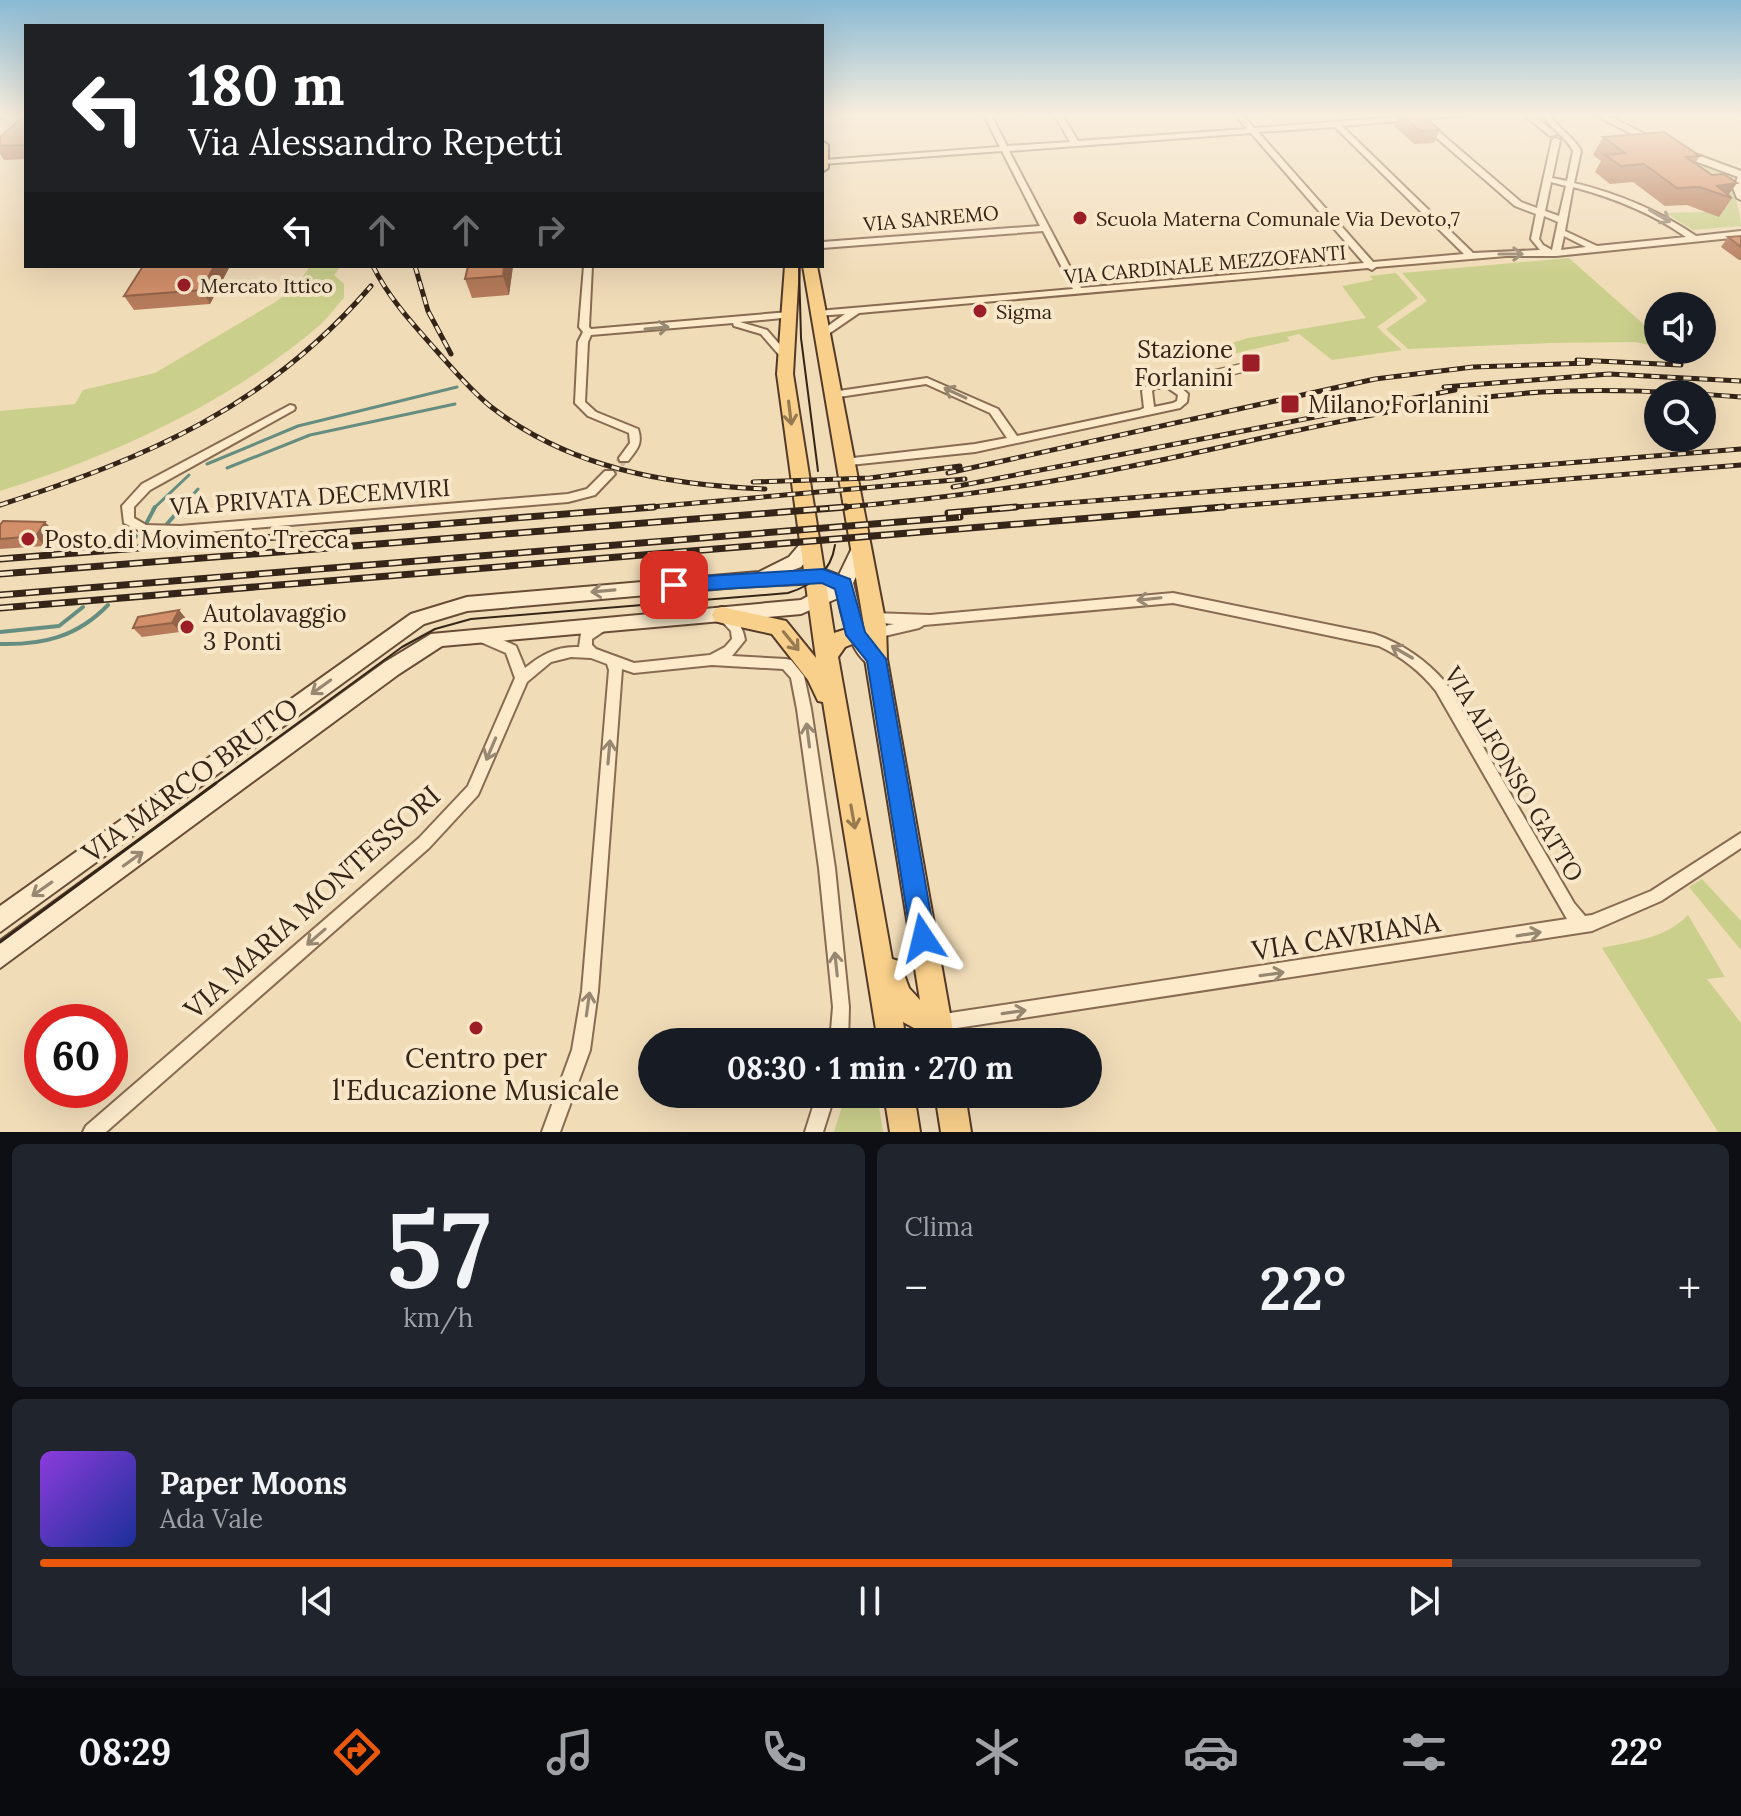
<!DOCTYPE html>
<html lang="it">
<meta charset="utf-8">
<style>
:root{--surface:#171b24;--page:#20242c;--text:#f1f3f6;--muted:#9ea1a6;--line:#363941;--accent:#ea580c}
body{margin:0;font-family:Lora,serif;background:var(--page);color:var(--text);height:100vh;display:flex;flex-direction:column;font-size:30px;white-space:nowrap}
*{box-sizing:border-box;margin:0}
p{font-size:26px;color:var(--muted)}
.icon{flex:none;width:44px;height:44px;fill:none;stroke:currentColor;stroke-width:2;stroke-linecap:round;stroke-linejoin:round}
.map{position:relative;height:1132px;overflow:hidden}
.details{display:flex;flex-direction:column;gap:12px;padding:12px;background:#0d0f14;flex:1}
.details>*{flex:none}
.top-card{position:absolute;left:24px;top:24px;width:800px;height:244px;border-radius:0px;box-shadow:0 8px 32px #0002;background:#202124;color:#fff;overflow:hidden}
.tools{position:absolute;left:1644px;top:292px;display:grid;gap:16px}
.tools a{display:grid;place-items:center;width:72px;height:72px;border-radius:50%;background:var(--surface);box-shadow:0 8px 32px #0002;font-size:40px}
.speed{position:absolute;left:24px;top:1004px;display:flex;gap:16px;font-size:40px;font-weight:700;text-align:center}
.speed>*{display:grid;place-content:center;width:104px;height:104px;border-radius:50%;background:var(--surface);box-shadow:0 8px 32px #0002;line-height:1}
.speed .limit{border:12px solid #d22;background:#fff;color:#111}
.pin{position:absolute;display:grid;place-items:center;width:68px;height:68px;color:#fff;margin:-34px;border-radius:16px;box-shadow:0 4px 12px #0006}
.me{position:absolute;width:88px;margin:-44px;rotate:350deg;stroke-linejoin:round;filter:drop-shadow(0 0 6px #0008)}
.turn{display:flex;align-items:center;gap:28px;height:168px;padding:0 32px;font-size:36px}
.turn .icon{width:104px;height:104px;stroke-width:2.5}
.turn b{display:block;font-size:56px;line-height:68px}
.lanes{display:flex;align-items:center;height:76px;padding:0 32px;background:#0003;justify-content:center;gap:40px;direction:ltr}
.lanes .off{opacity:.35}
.big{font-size:60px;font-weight:700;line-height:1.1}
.details .card{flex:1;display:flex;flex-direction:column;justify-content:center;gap:12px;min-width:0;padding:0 28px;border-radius:12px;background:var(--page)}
.details .dial{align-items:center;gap:0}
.dial b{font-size:104px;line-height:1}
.song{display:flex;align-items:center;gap:24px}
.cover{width:96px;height:96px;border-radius:12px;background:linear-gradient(135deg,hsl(270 70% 55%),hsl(230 70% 35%))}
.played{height:8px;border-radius:4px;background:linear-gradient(90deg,var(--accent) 85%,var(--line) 85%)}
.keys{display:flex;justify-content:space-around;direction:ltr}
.heat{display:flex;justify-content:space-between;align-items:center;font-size:44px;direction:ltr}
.details .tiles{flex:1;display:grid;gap:12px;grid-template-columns:1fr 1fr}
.card:last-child{grid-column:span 2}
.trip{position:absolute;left:638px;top:1028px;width:464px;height:80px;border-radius:40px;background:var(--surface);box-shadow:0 8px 32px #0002;font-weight:700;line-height:80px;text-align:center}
.tabs{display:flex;height:128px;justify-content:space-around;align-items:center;background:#090b0e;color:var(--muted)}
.tabs .icon{width:56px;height:56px}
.tabs .selected{color:var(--accent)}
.tabs b{font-size:36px;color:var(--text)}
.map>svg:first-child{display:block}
.green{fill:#cbcf8c}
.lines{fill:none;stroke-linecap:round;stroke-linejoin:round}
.stream-far1{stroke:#658e81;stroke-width:3}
.stream{stroke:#658e81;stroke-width:4}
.minor-tunnel{stroke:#cbb798;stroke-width:10;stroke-dasharray:10 5;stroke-linecap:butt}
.pedestrian-casing{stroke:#886b52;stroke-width:11}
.minor-casing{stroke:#886b52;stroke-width:4}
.tertiary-casing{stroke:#886b52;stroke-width:4}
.secondary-casing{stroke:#694c36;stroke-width:4}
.primary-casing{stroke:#543a28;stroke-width:4}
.pedestrian{stroke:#fceacb;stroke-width:8}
.minor{fill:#fceacb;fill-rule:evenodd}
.tertiary{fill:#fceacb;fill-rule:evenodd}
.secondary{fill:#fceacb;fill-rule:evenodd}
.primary{fill:#f9d08b;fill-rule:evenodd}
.tram-far1{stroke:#352519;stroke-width:2}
.tram{stroke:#352519;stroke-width:3}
.rail-far1-casing{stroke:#352519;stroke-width:5}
.rail-casing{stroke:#352519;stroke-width:7}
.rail-far1{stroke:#f8e7c8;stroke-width:3;stroke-dasharray:8;stroke-linecap:butt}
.rail{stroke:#f8e7c8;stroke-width:4;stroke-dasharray:13;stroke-linecap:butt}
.wall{fill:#b57b5b}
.shaded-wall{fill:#93644a}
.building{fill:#d28f6a;stroke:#93644a;stroke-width:2}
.oneway{stroke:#988872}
.oneway2{stroke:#977a52}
.route{fill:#1a73e8;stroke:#114b97;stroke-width:2}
.poi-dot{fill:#9b1e27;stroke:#f8e7c8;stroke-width:3}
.labels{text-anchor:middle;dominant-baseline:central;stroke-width:8;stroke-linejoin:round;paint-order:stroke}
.far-street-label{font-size:20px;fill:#352519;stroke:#f8e7c8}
.far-poi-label{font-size:20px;fill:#352519;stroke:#f8e7c8;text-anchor:start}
.poi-label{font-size:24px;fill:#352519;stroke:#f8e7c8;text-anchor:start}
.street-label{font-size:24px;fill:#352519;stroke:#f8e7c8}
.near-street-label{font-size:28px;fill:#352519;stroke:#f8e7c8}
.near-poi-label{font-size:28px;fill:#352519;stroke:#f8e7c8}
</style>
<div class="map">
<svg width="1741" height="1132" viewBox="0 0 1741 1132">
<rect width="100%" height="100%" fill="#f1dcb8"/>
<g class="green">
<path d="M1660,150L1734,178C1730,193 1741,207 1741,226L1693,230L1666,213L1707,212Z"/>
<path d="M1569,258L1658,337V347L1635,342L1552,343L1408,349L1386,329L1427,301L1402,273Z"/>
<path d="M310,266H341L334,275L344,284V298C336,306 329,317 320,325C229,403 113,456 0,491V411L75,404L83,390L155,373L277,301L299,283Z"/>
<path d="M1396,273L1418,298L1377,327L1402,350L1332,360L1299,334L1287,337L1290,341L1197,362L1198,353L1248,338L1366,318L1342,286L1373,280L1370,276Z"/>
<path d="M1702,879L1741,921V950L1689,887Z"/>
<path d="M1688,915L1725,977L1707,979L1741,1023V1132H1718L1602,948C1633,941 1665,939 1688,915Z"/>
<path d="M846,1094H877L883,1132H834Z"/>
</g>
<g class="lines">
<g class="stream-far1">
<path d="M207,464L298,426L457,387"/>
<path d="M227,468L310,435L455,404"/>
<path d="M153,509L189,475"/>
<path d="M180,509L198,489"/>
</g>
<g class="stream">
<path d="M146,524L155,507"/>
<path d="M166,525L182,507"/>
<path d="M155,540L158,536"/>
<path d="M131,542L136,536"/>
<path d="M0,632L59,626L83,607"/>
<path d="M0,644C43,645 77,637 108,605"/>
</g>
<path class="minor-tunnel" d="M609,474L624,458"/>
<g class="pedestrian-casing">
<path id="pedestrian" d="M1177,388L1195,379L1246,367"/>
</g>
<g class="minor-casing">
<g id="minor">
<path d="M984,115H991L1007,146L1070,142L1055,115H1062L1078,141L1247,129L1236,115H1243L1254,128L1427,115H1466L1342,126L1473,253L1540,250L1531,239L1536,214L1515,206L1423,126L1430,124L1521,202L1537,208L1552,140L1556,138L1560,140L1552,178L1567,181L1573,151C1566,136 1551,130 1543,115H1550C1558,129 1574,136 1581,151L1574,183C1619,194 1658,210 1696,236L1741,231V237L1556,256H1506L1376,267L1372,270L1368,268L859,313L824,337H818V333L845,314L815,316V312L818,311L1073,289L1043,231L822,248V242L1040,226L1002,151L822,164V160H824L1000,147ZM1335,127L1464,254L1373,262L1258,132ZM1251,133L1364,263L1081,288L1009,151ZM1551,182L1566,186L1559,216L1545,211ZM1573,187C1614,198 1652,213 1686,237L1597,246L1565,231ZM1544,216L1558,222L1552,250L1543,245L1539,239ZM1564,236L1586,247L1561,250Z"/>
<path d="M1524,115H1532L1557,134L1550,136Z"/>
<path d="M1738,177H1741V200L1737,198L1733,188Z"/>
<path d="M584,266H592L589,327L591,329L789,312L792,313V317L740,322L767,330L788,354L783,357L780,356L761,334L734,326L733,323L591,335L588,342L585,402L596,412L638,429C643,444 637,449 628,461H620L619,458L630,443L629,433L588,416L575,403L578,342L583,332L579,327Z"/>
<path d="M927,378L998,409L1017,436L1140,410L1144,408L1142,391C1155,374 1175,381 1188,394L1187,402L1180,408L975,452L840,466L839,463L844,459L975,444L1007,438L990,413L926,384L832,398L827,395L832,392ZM1155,388H1168L1178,395L1177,401L1173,403L1154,407L1152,391Z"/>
<path d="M290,405L294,406L295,408L294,410L150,490L134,507V518L146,525L180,526L568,494L587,489L605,471H613L615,474L595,495L568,502L180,534L144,533L124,523L122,506L142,484Z"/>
<path d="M1173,593L1374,634C1403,644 1426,660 1446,683L1574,903L1585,916L1592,915L1651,891L1741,833V848L1661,901L1592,931L937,1031L931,1029L929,1023L931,1017L937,1015L1567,919L1436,691C1420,671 1402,657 1379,646L1173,603L924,625L919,628L876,638L872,637L870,633L872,629L894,624L869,622L867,618L869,614L873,613L930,615Z"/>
<path d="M722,610C735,616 743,626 745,640L732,656L786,659L791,660L804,676L811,709L835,868L849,1007L848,1042H830L833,1007L819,868L797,709L791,678L783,669L712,665L634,673L622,669L598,991L590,1050L560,1132H542L572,1050L582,991L609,670L607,664L591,658L571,657L551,662L527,682L478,795L429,848L106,1132H83L86,1126L419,838L468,786L515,678L506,653L476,640L475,636L476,632H486L516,646L525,668C541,655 556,646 579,647L581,633L603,620L607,621L609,625L607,629L592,639V645L596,649L634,663L710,655L725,647L732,639L731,631L716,615L718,612Z"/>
<path d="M817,1094H835L823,1132H805Z"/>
</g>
</g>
<g class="tertiary-casing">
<g id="tertiary">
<path d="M0,115H5L0,119Z"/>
<path d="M1595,115H1608L1660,142L1651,144Z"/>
<path d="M1673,149H1681L1741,171V178L1673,153Z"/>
</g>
</g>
<g class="secondary-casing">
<path id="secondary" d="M807,541L816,548L801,567L793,570L823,569L839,575L854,544H866L869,549L853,583L865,632L886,659L883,665C855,674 842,617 838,598L801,614L442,646L399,674L0,968V941L385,662L431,634L801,600L828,585L822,583L737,587L467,611L424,624L0,932V906L411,614L467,597L759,572L789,557L801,543Z"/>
</g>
<g class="primary-casing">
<g id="primary">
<path d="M822,141L828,145V168L822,172Z"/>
<path d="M785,266H799L793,374L834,633L856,626L865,631L803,266H817L886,625L887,659L955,1042H927L925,1034L903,1022L906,1042H878L823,702L818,701L808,680L772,634L722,623L715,621L712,615L715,609L722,607L786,621L816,658L777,374ZM865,639V659L920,1000L909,988L899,961L892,959L838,657L845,647Z"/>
<path d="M884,1094H914L920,1132H890Z"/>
<path d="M935,1094H965L971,1132H941Z"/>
</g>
</g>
<use href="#pedestrian" class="pedestrian"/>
<use href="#minor" class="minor"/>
<use href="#tertiary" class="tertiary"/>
<use href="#secondary" class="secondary"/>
<use href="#primary" class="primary"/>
<g class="tram-far1">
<path d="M799,266L801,338L818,471"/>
<path d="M213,785L402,647L435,629L471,619L788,593C813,585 831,572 835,545"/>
</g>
<path class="tram" d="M0,942L216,783"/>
<g class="rail-far1-casing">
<g id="rail-far1">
<path d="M373,266C388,297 412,323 435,349C452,368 469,389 490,406C569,468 667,485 765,489"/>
<path d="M415,266L428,311L451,354"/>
<path d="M1577,360L1681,365"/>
<path d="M1444,387L1609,374L1741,381"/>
<path d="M948,473L1375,379L1473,367L1589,363"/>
<path d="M753,482L870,478L960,466"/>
<path d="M953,487L1455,390"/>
<path d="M0,505C149,457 267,407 371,286"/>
<path d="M628,509L965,479"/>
<path d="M820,509C928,501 1032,487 1137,465C1271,438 1405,401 1542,392C1609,388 1674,392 1741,397"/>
<path d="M992,509L1741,449"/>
<path d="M1199,509L1741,465"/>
</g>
</g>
<g class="rail-casing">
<g id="rail">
<path d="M948,513L1016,507"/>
<path d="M0,559L654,507"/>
<path d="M0,574L846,507"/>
<path d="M0,595L960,517"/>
<path d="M0,608L1224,507"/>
</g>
</g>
<use href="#rail-far1" class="rail-far1"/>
<use href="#rail" class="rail"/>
</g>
<g class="wall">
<path d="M1398,115H1423L1440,130L1434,143L1414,144L1394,126Z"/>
<path d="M26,116V159L4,160L0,154V137Z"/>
<path d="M1603,137L1700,156L1695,163L1712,175L1737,183L1728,195L1732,198L1719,217L1687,205L1665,206L1633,182L1610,184L1595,172L1601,161L1593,155Z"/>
<path d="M1741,236V260H1739L1721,247L1728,237Z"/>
<path d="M143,266H230L210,304L134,310L124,296Z"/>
<path d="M468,266H513L509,295L472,298L465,279Z"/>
<path d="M0,525L54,531L45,546L0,549Z"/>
<path d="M179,610L187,620L180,632L142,637L133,628Z"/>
</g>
<g class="shaded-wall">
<path d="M1737,183L1727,197L1717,186Z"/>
<path d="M214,266H230L210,304L202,290Z"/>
<path d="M504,266H513L509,295L503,276Z"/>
<path d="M45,522L54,531L45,546L36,536Z"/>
<path d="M179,610L187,620L180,632L172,623Z"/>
</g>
<g class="building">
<path d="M1402,115H1423L1440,130L1420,131Z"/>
<path d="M26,116V145L0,146V137L23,117Z"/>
<path d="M1664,132L1700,156L1686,157L1712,175L1724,174L1737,183L1717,186L1732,198L1699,187L1677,188L1644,164L1621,166L1605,155L1625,153L1603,137Z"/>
<path d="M1741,236V247L1728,237Z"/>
<path d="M143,266H214L202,290L124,296Z"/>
<path d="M468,266H504L503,276L465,279Z"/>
<path d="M3,521L45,522L36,536L0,539V525Z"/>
<path d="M179,610L172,623L133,628L138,617Z"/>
</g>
<defs><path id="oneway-shaft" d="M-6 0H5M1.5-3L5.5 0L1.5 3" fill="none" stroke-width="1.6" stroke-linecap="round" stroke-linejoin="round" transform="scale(2)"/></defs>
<g class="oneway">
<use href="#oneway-shaft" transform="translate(1660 216) rotate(30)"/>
<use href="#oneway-shaft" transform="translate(1511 254)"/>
<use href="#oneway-shaft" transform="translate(657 328) rotate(-5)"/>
<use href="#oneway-shaft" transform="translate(955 393) rotate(-155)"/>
<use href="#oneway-shaft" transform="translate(603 591) rotate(175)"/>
<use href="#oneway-shaft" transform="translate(1149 599) rotate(174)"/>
<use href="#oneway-shaft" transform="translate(1402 652) rotate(-150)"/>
<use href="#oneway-shaft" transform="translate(321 687) rotate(144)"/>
<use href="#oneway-shaft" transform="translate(808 735) rotate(-97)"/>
<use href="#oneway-shaft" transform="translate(491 749) rotate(113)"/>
<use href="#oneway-shaft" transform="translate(609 752) rotate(-85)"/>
<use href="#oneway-shaft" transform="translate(133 859) rotate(-36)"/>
<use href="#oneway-shaft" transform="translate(42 889) rotate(145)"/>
<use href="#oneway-shaft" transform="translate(1529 934) rotate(-9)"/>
<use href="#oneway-shaft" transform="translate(316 937) rotate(139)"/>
<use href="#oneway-shaft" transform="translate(836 964) rotate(-96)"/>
<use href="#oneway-shaft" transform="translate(1272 974) rotate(-8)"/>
<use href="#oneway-shaft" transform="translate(588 1004) rotate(-82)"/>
<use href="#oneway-shaft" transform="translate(1014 1012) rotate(-8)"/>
</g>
<g class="oneway2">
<use href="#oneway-shaft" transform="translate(790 413) rotate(83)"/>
<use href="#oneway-shaft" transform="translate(791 641) rotate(51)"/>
<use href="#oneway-shaft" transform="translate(853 817) rotate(80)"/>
</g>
<linearGradient id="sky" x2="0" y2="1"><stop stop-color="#8ab9d3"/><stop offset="0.42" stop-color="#f9efdf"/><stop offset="1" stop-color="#f9efdf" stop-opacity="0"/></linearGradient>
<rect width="1741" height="274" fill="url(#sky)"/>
<path class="route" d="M823,569L850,579L865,632L886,659L935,938L932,947L923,950L914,947L911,938L867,661L846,635L835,589L822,583L674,592L665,585L674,578Z"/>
<g class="poi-dot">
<circle cx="1080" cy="218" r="8"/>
<circle cx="184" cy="285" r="8"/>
<circle cx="980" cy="311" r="8"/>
<rect x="1241" y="353" width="20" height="20" rx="4"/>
<rect x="1280" y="394" width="20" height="20" rx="4"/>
<circle cx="28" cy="539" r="8"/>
<circle cx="187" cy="627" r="8"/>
<circle cx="476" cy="1028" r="8"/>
</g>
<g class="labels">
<g class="far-street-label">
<text transform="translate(931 218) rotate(-5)">VIA SANREMO</text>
<text transform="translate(1205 264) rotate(-5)">VIA CARDINALE MEZZOFANTI</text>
</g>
<g class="far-poi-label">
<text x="1096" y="218">Scuola Materna Comunale Via Devoto,7</text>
<text x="200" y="285">Mercato Ittico</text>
<text x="996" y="311">Sigma</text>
</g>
<g class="poi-label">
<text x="1233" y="349" text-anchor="end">Stazione<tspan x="1233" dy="28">Forlanini</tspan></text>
<text x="1308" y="404">Milano Forlanini</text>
<text x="44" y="539">Posto di Movimento Trecca</text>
<text x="203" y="613">Autolavaggio<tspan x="203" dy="28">3 Ponti</tspan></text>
</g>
<g class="street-label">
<text transform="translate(310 497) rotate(-4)">VIA PRIVATA DECEMVIRI</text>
<text transform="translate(1514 774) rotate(59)">VIA ALFONSO GATTO</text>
</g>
<g class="near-street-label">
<text transform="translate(190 780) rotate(-36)">VIA MARCO BRUTO</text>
<text transform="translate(312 902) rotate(-42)">VIA MARIA MONTESSORI</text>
<text transform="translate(1346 936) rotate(-9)">VIA CAVRIANA</text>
</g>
<g class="near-poi-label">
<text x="476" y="1058">Centro per<tspan x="476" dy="32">l'Educazione Musicale</tspan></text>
</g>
</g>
</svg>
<div class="tools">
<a><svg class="icon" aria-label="sound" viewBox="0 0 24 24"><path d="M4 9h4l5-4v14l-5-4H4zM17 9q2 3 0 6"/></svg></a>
<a><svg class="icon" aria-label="search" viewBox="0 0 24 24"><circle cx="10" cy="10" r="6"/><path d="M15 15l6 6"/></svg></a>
</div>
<div class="speed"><div class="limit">60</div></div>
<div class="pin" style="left:674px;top:585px;background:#d93025"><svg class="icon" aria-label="arrive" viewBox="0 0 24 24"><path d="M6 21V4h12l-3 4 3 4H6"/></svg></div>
<svg class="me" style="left:923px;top:938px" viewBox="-20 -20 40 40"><path d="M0-17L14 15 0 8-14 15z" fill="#1a73e8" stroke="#fff" stroke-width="4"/></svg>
<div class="trip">08:30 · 1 min · 270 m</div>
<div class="top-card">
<div class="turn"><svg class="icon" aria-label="left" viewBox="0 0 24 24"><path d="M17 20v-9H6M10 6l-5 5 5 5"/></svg><div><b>180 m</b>Via Alessandro Repetti</div></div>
<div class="lanes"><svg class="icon" aria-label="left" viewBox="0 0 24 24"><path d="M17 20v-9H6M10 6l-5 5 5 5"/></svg><svg class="icon off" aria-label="ahead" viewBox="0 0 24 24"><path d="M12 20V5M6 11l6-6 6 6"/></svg><svg class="icon off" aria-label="ahead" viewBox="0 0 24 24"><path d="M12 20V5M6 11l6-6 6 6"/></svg><svg class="icon off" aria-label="right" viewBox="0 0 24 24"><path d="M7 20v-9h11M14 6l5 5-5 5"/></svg></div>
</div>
</div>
<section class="details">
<div class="tiles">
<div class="card dial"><b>57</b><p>km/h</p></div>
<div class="card"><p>Clima</p>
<div class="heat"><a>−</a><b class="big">22°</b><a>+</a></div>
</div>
<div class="card">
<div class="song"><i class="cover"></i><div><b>Paper Moons</b><p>Ada Vale</p></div></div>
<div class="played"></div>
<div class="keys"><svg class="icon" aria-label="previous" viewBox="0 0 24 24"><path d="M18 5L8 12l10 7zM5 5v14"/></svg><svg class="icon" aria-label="pause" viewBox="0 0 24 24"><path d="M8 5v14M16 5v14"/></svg><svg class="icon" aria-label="next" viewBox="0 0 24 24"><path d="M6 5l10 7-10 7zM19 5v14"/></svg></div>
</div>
</div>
</section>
<nav class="tabs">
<b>08:29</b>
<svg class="icon selected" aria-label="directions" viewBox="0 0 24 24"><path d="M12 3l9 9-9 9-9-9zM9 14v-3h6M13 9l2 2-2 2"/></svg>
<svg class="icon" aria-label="music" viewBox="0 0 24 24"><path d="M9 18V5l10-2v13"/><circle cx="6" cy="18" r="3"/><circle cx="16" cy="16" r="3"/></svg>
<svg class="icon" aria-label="phone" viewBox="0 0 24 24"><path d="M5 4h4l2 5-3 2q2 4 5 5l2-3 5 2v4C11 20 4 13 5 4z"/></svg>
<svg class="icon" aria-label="climate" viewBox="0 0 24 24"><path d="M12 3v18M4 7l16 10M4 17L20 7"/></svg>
<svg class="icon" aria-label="car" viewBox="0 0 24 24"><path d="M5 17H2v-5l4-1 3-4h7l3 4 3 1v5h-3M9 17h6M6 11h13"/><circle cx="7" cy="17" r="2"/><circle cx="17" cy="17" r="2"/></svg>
<svg class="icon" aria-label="filters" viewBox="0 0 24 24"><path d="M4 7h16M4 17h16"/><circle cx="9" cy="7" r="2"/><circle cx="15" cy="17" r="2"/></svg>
<b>22°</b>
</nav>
